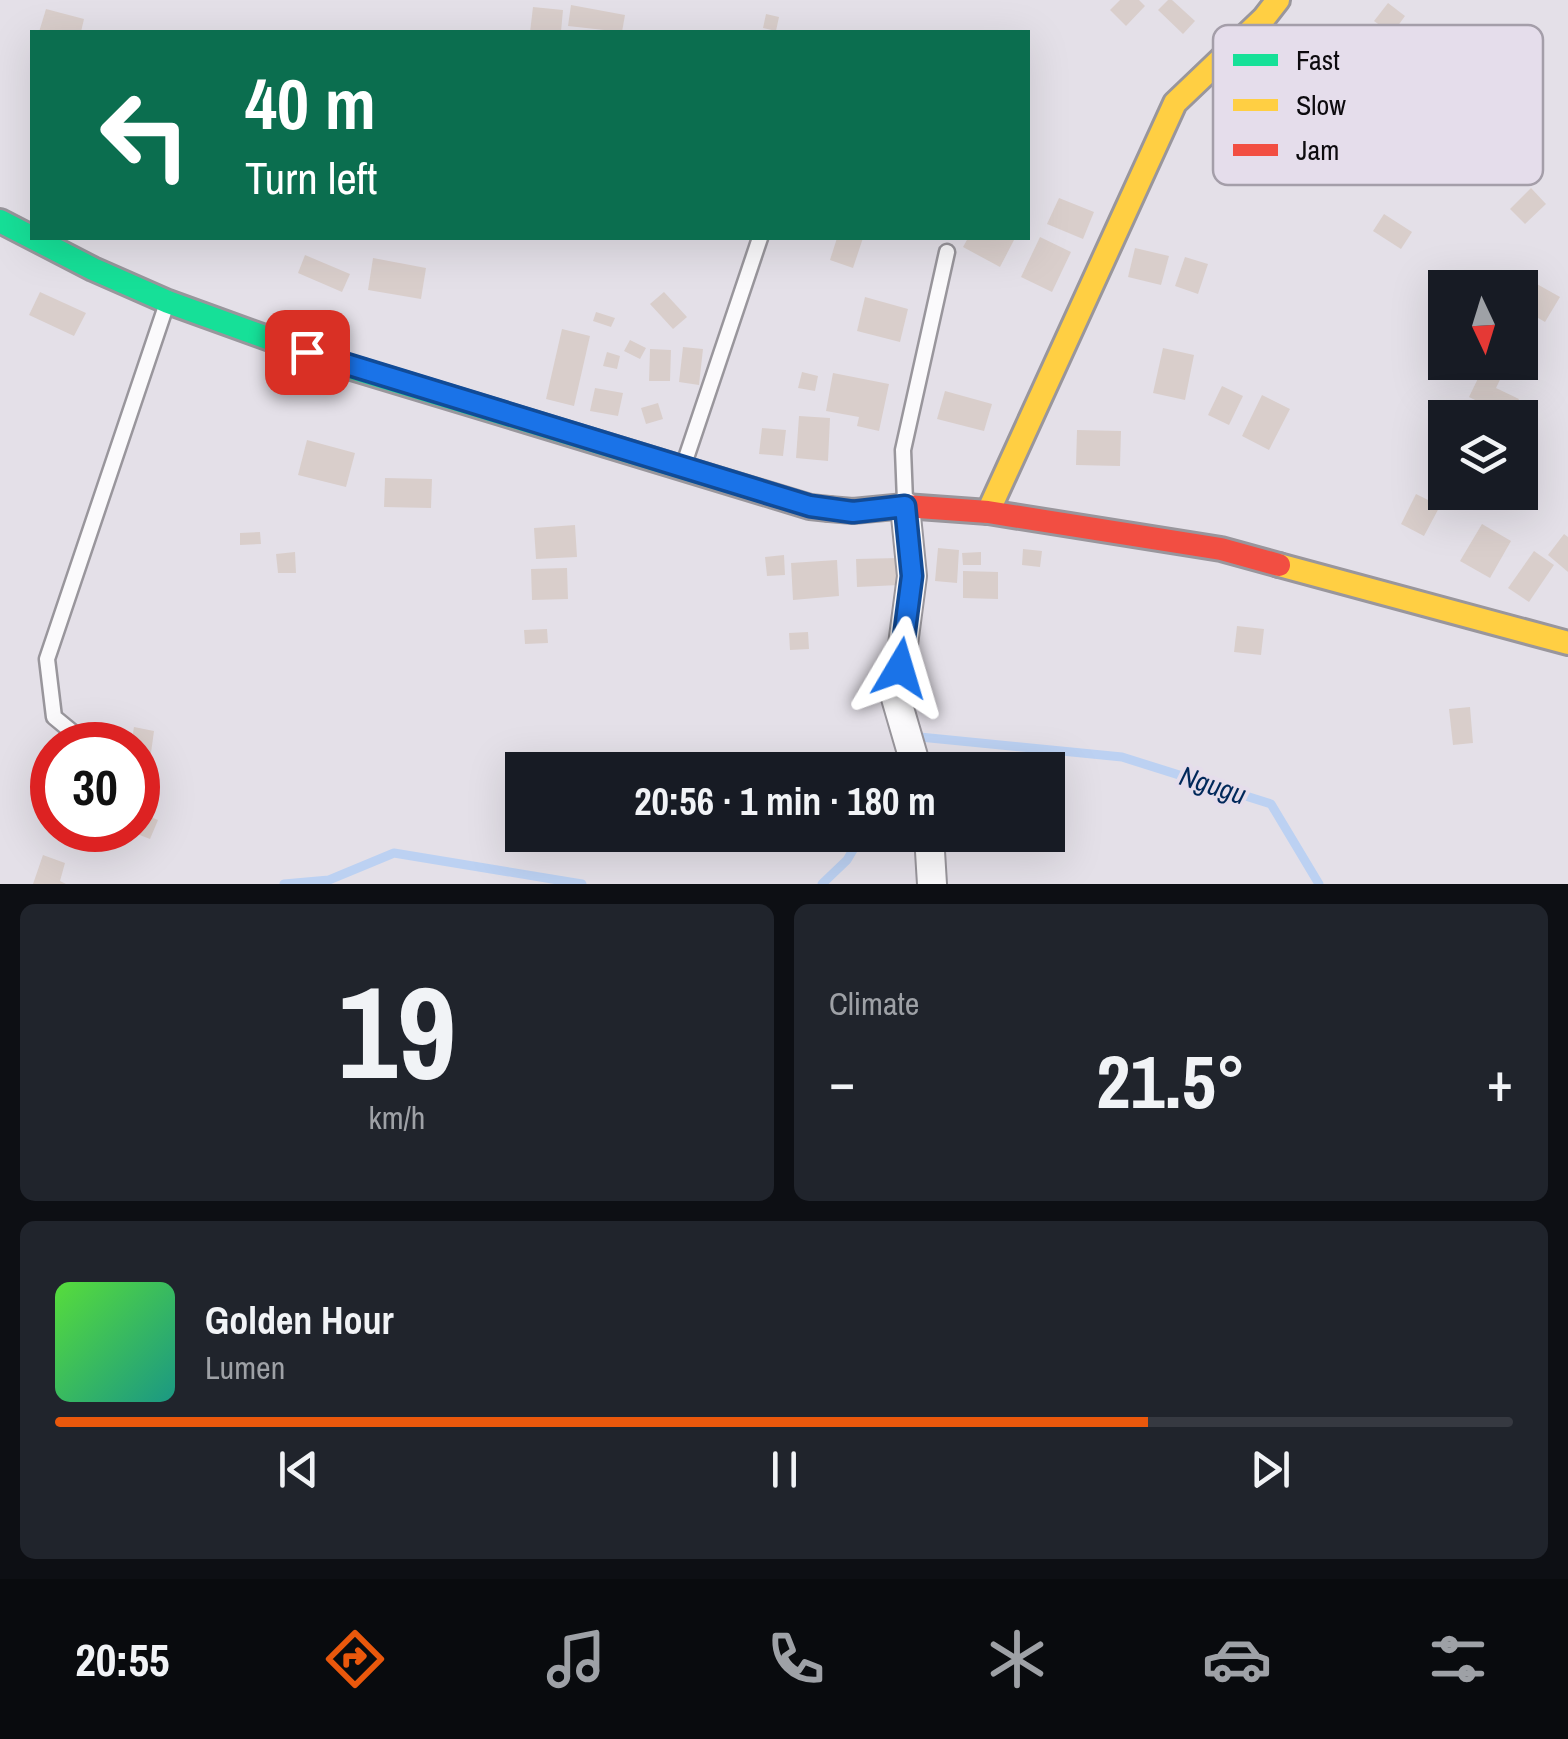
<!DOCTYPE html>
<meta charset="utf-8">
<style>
:root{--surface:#171b24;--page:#20242c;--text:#f1f3f6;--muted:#9ea1a6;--line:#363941;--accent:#ea580c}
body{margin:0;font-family:"Archivo Narrow",sans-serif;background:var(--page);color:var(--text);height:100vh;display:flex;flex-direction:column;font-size:38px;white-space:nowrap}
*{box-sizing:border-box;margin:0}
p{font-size:32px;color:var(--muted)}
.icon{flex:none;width:55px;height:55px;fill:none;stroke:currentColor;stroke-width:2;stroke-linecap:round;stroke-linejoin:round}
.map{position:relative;height:884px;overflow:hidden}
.panel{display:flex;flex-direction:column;gap:20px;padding:20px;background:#0d0f14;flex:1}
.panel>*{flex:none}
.top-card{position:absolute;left:30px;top:30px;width:1000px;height:210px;border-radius:0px;box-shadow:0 10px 40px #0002;background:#0b6e4f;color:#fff;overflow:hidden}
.needle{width:65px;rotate:176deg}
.fabs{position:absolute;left:1428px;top:270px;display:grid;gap:20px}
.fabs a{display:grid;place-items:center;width:110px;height:110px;border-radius:0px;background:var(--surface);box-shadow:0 10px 40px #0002;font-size:50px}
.speed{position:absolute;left:30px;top:722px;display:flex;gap:20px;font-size:50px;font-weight:700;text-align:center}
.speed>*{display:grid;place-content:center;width:130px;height:130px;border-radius:50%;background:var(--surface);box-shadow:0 10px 40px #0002;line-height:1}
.speed .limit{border:15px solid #d22;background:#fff;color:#111}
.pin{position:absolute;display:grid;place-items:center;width:85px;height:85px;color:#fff;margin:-42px;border-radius:20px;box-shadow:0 5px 15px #0006}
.me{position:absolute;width:110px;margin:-55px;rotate:7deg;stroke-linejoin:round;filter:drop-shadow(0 0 8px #0008)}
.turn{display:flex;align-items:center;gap:35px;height:210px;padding:0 50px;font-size:45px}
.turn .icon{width:130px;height:130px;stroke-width:2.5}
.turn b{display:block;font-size:70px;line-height:85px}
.big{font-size:75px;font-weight:800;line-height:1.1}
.panel .card{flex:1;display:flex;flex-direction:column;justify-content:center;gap:15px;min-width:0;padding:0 35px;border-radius:15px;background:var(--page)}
.panel .dial{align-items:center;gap:0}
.dial b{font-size:130px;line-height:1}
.song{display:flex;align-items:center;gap:30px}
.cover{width:120px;height:120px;border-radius:15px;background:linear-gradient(135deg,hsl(110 70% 55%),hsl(170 70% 35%))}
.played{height:10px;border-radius:5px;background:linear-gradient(90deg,var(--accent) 75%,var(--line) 75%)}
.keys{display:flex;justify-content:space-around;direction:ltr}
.heat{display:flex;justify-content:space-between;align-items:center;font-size:55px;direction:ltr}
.panel .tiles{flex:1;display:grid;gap:20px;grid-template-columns:1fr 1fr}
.card:last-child{grid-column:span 2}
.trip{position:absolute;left:505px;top:752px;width:560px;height:100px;border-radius:0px;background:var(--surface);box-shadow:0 10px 40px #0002;font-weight:800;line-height:100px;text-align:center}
.dock{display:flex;height:160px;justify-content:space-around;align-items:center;background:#090b0e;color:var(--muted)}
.dock .icon{width:70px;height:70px}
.dock .selected{color:var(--accent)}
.dock b{font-size:45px;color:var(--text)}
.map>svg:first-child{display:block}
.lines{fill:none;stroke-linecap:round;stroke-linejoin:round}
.stream{stroke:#bcd1f2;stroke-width:9}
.building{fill:#d9cecb}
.lane-casing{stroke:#99969c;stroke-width:19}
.street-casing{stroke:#99969c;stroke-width:32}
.fast-casing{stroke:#99969c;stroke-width:28}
.slow-casing{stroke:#99969c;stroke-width:28}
.jam-casing{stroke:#99969c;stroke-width:28}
.lane{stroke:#fbfafc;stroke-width:14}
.street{stroke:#fbfafc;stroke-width:28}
.fast{stroke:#16e098;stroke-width:22}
.slow{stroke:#ffcf43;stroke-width:22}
.jam{stroke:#f24e42;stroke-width:22}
.route-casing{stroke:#114b97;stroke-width:25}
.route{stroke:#1a73e8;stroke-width:18}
.labels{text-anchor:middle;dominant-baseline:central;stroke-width:8;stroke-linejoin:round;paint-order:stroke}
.water-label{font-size:28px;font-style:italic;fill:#00285a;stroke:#e5ddeb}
.key{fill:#e5ddeb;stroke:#a49ea9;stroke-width:2.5}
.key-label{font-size:28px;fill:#0d0b0f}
</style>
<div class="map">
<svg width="1568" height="884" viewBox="0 0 1568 884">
<rect width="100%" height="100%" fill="#e4e0e8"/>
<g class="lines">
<g class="stream">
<path d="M915,746L920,737L1122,757L1271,804L1319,884"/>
<path d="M284,884L329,880L394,853L582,884"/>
<path d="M822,884L847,860L862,835"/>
</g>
</g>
<g class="building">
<path d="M1120,0H1139L1145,6L1126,26L1110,10Z"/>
<path d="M1168,0H1172L1195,21L1183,34L1158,10Z"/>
<path d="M1388,3L1405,16L1392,34L1374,21Z"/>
<path d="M571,5L625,15L622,32L568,26Z"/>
<path d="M533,7L563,10L561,32H530Z"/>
<path d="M46,9L84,19L81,32H39Z"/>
<path d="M766,14L779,17L776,31L763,28Z"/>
<path d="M1531,188L1546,204L1525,224L1510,209Z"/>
<path d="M1059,198L1094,212L1083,239L1047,224Z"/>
<path d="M1384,214L1412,232L1401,249L1373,231Z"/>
<path d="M1040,237L1071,252L1052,292L1021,277Z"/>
<path d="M837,238H863L853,268L830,260Z"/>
<path d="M968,238H1010L1014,240L1000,267L963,247Z"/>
<path d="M1135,248L1169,256L1161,285L1128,277Z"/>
<path d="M305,255L350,274L342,292L298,273Z"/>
<path d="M1185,257L1208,264L1198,294L1175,286Z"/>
<path d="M373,258L426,268L421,299L368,290Z"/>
<path d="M1519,274L1560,297L1545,322L1520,307V288H1511Z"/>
<path d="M40,292L86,313L74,336L29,315Z"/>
<path d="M664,292L687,317L673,329L650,304Z"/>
<path d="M865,297L908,309L900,342L857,331Z"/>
<path d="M596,312L615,318L611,327L593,321Z"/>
<path d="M562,329L590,336L574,406L546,399Z"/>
<path d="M630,340L646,348L640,359L624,351Z"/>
<path d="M683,347L703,349L699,385L679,382Z"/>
<path d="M1163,348L1194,355L1185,400L1153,393Z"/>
<path d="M650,349L671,350L670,381H649Z"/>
<path d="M607,352L620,356L617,369L603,366Z"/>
<path d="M1486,362L1506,367L1496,388L1519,399L1510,417L1469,397Z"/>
<path d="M802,372L818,376L815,391L798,388Z"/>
<path d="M833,373L889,384L879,431L857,426L859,417L826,411Z"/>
<path d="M1222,386L1243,396L1229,425L1208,415Z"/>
<path d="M595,388L623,393L618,416L590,411Z"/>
<path d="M945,391L992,404L984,431L937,419Z"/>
<path d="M1262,395L1290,409L1269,450L1242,436Z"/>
<path d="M658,403L663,419L646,424L641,408Z"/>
<path d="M799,416L830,418L828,461L796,458Z"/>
<path d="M762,428L786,430L783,456L759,454Z"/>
<path d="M1077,430L1121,431L1120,466L1076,465Z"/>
<path d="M307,440L355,453L346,487L298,475Z"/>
<path d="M385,478L432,479L431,508L384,507Z"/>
<path d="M1416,494L1440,506L1424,536L1401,524Z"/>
<path d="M1482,524L1511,541L1490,578L1460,561Z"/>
<path d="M575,525L577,557L536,559L534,528Z"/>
<path d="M260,532L261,544L240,545V533Z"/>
<path d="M1564,534L1568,537V572L1548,555Z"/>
<path d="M938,548L959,550L957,583L935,581Z"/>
<path d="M1023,549L1042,551L1040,567L1022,565Z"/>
<path d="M1534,551L1554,565L1529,602L1508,588Z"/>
<path d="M295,552L296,573H278L276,554Z"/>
<path d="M981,552V565H963L962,553Z"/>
<path d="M784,555L785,575L767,576L765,557Z"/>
<path d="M898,558L899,585L857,587L856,559Z"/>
<path d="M837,560L839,596L793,600L791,563Z"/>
<path d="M567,568L568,599L532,600L531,569Z"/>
<path d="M963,571L998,572V599L963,598Z"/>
<path d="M1237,626L1264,629L1261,655L1234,652Z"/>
<path d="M547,629L548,643L525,644L524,630Z"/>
<path d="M808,632L809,649L790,650L789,633Z"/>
<path d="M1470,707L1473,743L1453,745L1449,709Z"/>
<path d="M134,727L154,731L151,753L138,751V745H131Z"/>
<path d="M138,812L158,820L150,839L127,830H138Z"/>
<path d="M43,855L65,863L60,881L66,884H33Z"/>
</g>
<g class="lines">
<g class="lane-casing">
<g id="lane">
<path d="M684,464L760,238"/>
<path d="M905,501L903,450L947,252"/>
<path d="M88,745L54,717L47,659L167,303"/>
</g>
</g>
<g class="street-casing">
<g id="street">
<path d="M905,506L912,576L896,698L917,770"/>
<path d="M929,835L932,884"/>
</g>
</g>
<g class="fast-casing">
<path id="fast" d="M0,221L93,269L168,302L342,365L810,507L829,509"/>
</g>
<g class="slow-casing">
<g id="slow">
<path d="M988,512L1175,103L1264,18L1278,0"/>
<path d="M1279,565L1568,643"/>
</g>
</g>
<g class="jam-casing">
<path id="jam" d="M829,509L853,511L905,506L988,512L1221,549L1279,565"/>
</g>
<use href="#lane" class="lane"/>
<use href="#street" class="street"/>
<use href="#fast" class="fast"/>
<use href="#slow" class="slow"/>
<use href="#jam" class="jam"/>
</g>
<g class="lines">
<g class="route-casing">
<path id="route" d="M307,352L810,506L853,512L905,506L912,576L900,668"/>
</g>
<use href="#route" class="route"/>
</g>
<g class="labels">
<g class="water-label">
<text transform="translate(1213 785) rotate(18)">Ngugu</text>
</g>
</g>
<rect x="1213" y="25" width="330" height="160" rx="15" class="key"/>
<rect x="1233" y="54" width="45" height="12" fill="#16e098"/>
<rect x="1233" y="99" width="45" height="12" fill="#ffcf43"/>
<rect x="1233" y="144" width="45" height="12" fill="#f24e42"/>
<g class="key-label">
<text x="1296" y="70">Fast</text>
<text x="1296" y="115">Slow</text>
<text x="1296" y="160">Jam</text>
</g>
</svg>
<div class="fabs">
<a><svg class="needle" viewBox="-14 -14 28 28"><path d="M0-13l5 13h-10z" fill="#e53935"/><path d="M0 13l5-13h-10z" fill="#9ea1a6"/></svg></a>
<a><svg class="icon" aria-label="layers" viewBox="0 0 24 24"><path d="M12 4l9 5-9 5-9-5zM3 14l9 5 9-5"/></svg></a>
</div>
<div class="speed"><div class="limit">30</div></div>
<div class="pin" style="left:307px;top:352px;background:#d93025"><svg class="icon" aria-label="arrive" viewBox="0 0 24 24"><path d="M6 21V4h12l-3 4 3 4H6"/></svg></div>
<svg class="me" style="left:900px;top:668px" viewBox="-20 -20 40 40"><path d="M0-17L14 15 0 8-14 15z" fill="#1a73e8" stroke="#fff" stroke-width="4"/></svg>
<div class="trip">20:56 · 1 min · 180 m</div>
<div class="top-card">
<div class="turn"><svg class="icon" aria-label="left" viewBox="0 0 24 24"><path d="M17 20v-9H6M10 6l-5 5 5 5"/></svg><div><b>40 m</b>Turn left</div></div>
</div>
</div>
<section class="panel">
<div class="tiles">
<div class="card dial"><b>19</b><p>km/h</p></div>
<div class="card"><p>Climate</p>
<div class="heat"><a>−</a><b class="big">21.5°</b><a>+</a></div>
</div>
<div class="card">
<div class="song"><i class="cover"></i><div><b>Golden Hour</b><p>Lumen</p></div></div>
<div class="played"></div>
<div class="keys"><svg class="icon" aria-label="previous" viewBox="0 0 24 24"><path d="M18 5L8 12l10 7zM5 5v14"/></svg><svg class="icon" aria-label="pause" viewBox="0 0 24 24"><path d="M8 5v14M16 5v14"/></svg><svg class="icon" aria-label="next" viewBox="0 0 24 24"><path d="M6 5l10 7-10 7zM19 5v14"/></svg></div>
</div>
</div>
</section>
<nav class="dock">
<b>20:55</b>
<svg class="icon selected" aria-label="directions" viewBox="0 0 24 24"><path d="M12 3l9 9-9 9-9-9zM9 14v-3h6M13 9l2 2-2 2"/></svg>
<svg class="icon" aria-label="music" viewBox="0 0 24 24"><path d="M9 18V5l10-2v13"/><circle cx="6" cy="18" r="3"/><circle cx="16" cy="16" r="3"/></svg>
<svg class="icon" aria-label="phone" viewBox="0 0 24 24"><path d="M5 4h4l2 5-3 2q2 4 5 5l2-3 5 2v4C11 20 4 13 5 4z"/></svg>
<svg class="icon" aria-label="climate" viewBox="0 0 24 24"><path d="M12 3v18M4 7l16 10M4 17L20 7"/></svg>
<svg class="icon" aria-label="car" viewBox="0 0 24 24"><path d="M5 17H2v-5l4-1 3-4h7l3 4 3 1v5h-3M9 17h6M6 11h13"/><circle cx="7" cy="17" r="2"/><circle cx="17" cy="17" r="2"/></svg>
<svg class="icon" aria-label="filters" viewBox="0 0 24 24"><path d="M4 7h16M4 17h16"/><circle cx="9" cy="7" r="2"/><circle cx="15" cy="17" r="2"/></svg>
</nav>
